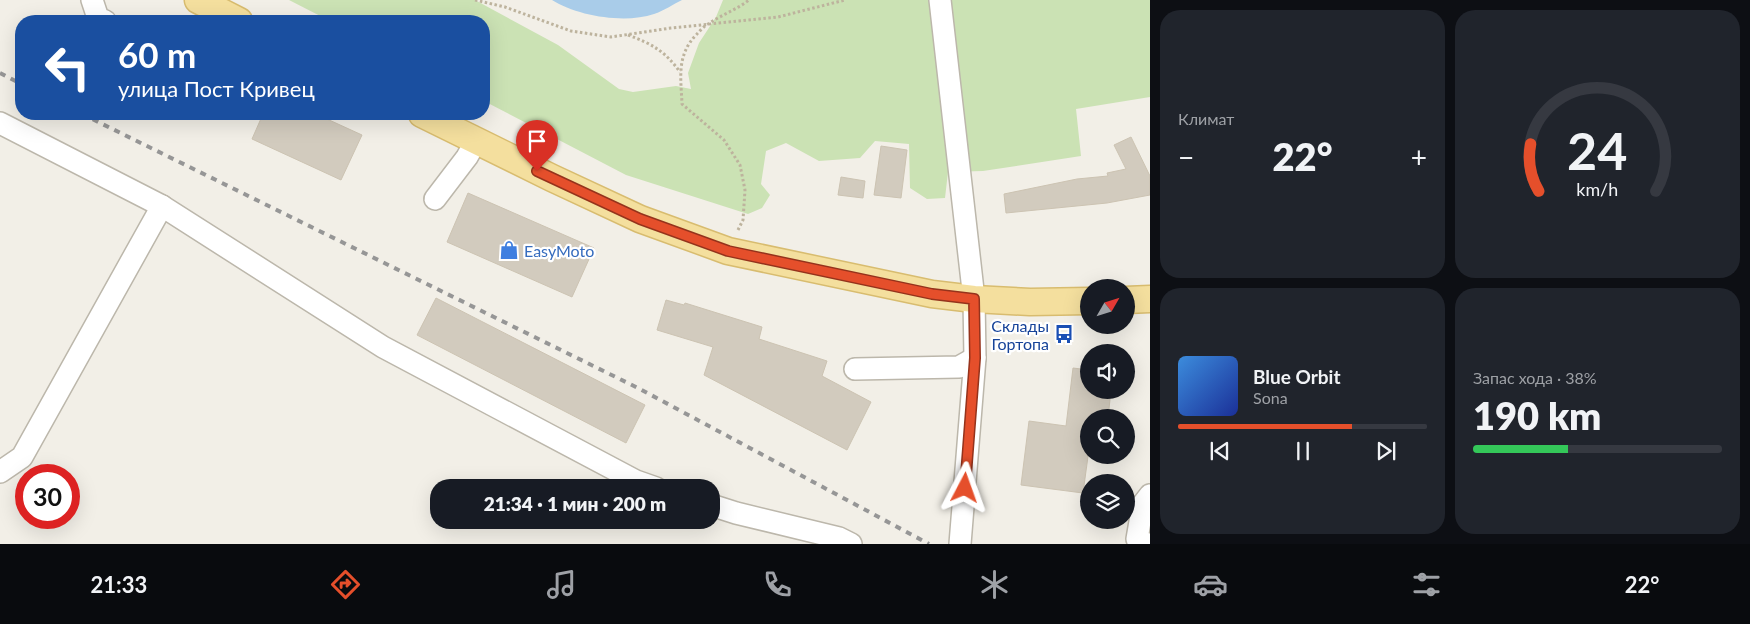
<!DOCTYPE html>
<html lang="ru">
<meta charset="utf-8">
<style>
:root{--surface:#171b24;--page:#20242c;--text:#f1f3f6;--muted:#9ea1a6;--line:#363941;--accent:#e54f2b}
body{margin:0;font-family:Lato,sans-serif;background:var(--page);color:var(--text);height:100vh;display:flex;flex-direction:column;font-size:19px;white-space:nowrap}
*{box-sizing:border-box;margin:0}
p{font-size:16px;color:var(--muted)}
.icon{flex:none;width:28px;height:28px;fill:none;stroke:currentColor;stroke-width:2;stroke-linecap:round;stroke-linejoin:round}
.map{position:relative;flex:1;overflow:hidden}
.details{display:flex;flex-direction:column;gap:10px;padding:10px;background:#0d0f14;width:600px}
.details>*{flex:none}
.banner{position:absolute;left:15px;top:15px;width:475px;height:105px;border-radius:20px;box-shadow:0 5px 20px #0002;background:#1a4fa0;color:#fff;overflow:hidden}
.needle{width:32px;rotate:51deg}
.buttons{position:absolute;left:1080px;top:279px;display:grid;gap:10px}
.buttons a{display:grid;place-items:center;width:55px;height:55px;border-radius:50%;background:var(--surface);box-shadow:0 5px 20px #0002;font-size:25px}
.speed{position:absolute;left:15px;top:464px;display:flex;gap:10px;font-size:25px;font-weight:700;text-align:center}
.speed>*{display:grid;place-content:center;width:65px;height:65px;border-radius:50%;background:var(--surface);box-shadow:0 5px 20px #0002;line-height:1}
.speed .limit{border:8px solid #d22;background:#fff;color:#111}
.pin{position:absolute;display:grid;place-items:center;width:42px;height:42px;color:#fff;margin:-51px -21px;border-radius:50% 50% 50% 0;rotate:-45deg;box-shadow:0 0 5px #0007}
.pin .icon{rotate:45deg}
.me{position:absolute;width:55px;margin:-28px;rotate:4deg;stroke-linejoin:round;filter:drop-shadow(0 0 4px #0008)}
.turn{display:flex;align-items:center;gap:18px;height:105px;padding:0 20px;font-size:22px}
.turn .icon{width:65px;height:65px;stroke-width:2.5}
.turn b{display:block;font-size:35px;line-height:42px}
.big{font-size:38px;font-weight:800;line-height:1.1}
.details .tile{flex:1;display:flex;flex-direction:column;justify-content:center;gap:8px;min-width:0;padding:0 18px;border-radius:20px;background:var(--page)}
.details .dial{align-items:center;gap:0}
.dial svg{height:130px;overflow:visible;fill:none;stroke:var(--line);stroke-width:7;stroke-linecap:round;text-anchor:middle}
.dial text{fill:var(--text);stroke:none}
.song{display:flex;align-items:center;gap:15px}
.cover{width:60px;height:60px;border-radius:8px;background:linear-gradient(135deg,hsl(210 70% 55%),hsl(230 70% 35%))}
.played{height:5px;border-radius:2px;background:linear-gradient(90deg,var(--accent) 70%,var(--line) 70%)}
.keys{display:flex;justify-content:space-around;direction:ltr}
.heat{display:flex;justify-content:space-between;align-items:center;font-size:28px;direction:ltr}
.charge{height:8px;border-radius:4px;background:linear-gradient(90deg,#34c759 38%,var(--line) 0)}
.details .tiles{flex:1;display:grid;gap:10px;grid-template-columns:repeat(2,1fr)}
.trip{position:absolute;left:430px;top:479px;width:290px;height:50px;border-radius:20px;background:var(--surface);box-shadow:0 5px 20px #0002;font-weight:800;line-height:50px;text-align:center}
.menu{display:flex;height:80px;justify-content:space-around;align-items:center;background:#090b0e;color:var(--muted)}
.menu .icon{width:35px;height:35px}
.menu .active{color:var(--accent)}
.menu b{font-size:22px;color:var(--text)}
main{display:flex;flex:1;min-height:0}
.map>svg:first-child{display:block}
.green{fill:#cbe2b4}
.water{fill:#a9cce9}
.building{fill:#d2cbbe;stroke:#ccc3b2}
.lines{fill:none;stroke-linecap:round;stroke-linejoin:round}
.minor-casing{stroke:#bcb7ab;stroke-width:24}
.major-casing{stroke:#d8bc6f;stroke-width:29}
.path{stroke:#bdb39d;stroke-width:3;stroke-dasharray:2.5 2.5;stroke-linecap:butt}
.minor{stroke:#fff;stroke-width:21}
.major{stroke:#f4df9e;stroke-width:26}
.rail{stroke:#969696;stroke-width:4;stroke-dasharray:6 6;stroke-linecap:butt}
.route-casing{stroke:#95331c;stroke-width:12}
.route{stroke:#e54f2b;stroke-width:9}
.labels{text-anchor:middle;dominant-baseline:central;stroke-width:4.5;stroke-linejoin:round;paint-order:stroke}
.shop-label{font-size:16px;fill:#366cbe;stroke:#fff;text-anchor:start}
.transit-label{font-size:16px;fill:#164399;stroke:#fff;text-anchor:end}
</style>
<main>
<div class="map">
<svg width="1150" height="544" viewBox="0 0 1150 544">
<rect width="100%" height="100%" fill="#f2efe7"/>
<path class="green" d="M289,0H475L558,45L619,89L633,92L676,86L691,89L688,73L699,43L716,17L723,0H1150V97L1076,109L1081,156L983,171L948,172L945,198L927,199L910,188L909,144L875,141L860,158L819,161L786,143L766,151L761,184L770,195L762,208L748,214L626,175L484,101V21H330Z"/>
<path class="water" d="M552,0H682C673,4 664,11 654,14C625,24 577,16 552,0Z"/>
<g class="building">
<path d="M263,114H316L362,135L341,180L252,139Z"/>
<path d="M1131,137L1150,176V195L1107,203L1006,213L1004,194L1077,179L1108,176L1107,173L1126,169L1114,145Z"/>
<path d="M881,146L907,150L901,198L874,195Z"/>
<path d="M841,177L865,181L863,198L838,195Z"/>
<path d="M468,193L594,248L572,297L447,242Z"/>
<path d="M436,298L645,405L626,443L417,335Z"/>
<path d="M666,300L684,305L685,303L762,327L759,339L827,361L822,376L871,402L847,450L704,375L713,347L657,330Z"/>
<path d="M1073,368L1089,370V390H1111L1108,418H1089V449L1083,493L1021,485L1029,421L1066,426Z"/>
</g>
<g class="lines">
<g class="minor-casing">
<g id="minor">
<path d="M92,0L98,18L105,21"/>
<path d="M940,0L974,299L975,358L960,544"/>
<path d="M0,123L162,206L383,347L636,481L656,488"/>
<path d="M435,199L467,157L476,141"/>
<path d="M855,369L959,367L975,358"/>
<path d="M0,472L22,457L162,206"/>
<path d="M711,505L736,513L839,538L851,544"/>
<path d="M1147,544L1137,539L1143,504L1150,495"/>
</g>
</g>
<g class="major-casing">
<g id="major">
<path d="M198,0L239,21"/>
<path d="M422,114L552,178L640,219L728,251L932,294L974,299L1030,302L1089,301"/>
<path d="M1126,300L1150,299"/>
</g>
</g>
<g class="path">
<path d="M475,0L505,7L571,31L611,37L671,28L778,17L845,0"/>
<path d="M628,35C652,44 665,51 680,72"/>
<path d="M738,230L743,220L745,190L740,165L724,140L682,104C681,78 676,55 697,34C700,31 704,26 708,24C721,15 736,10 749,0"/>
</g>
<use href="#minor" class="minor"/>
<use href="#major" class="major"/>
<g class="rail">
<path d="M0,73L21,84"/>
<path d="M82,114L638,388L929,544"/>
</g>
</g>
<g class="lines">
<g class="route-casing">
<path id="route" d="M537,171L640,219L728,251L932,294L974,299L975,358L965,488"/>
</g>
<use href="#route" class="route"/>
</g>
<defs>
<g id="shop-bare" transform="scale(1.5)"><path d="M-5-2.5h2.3a2.7 3.5 0 0 1 5.4 0H5L5.5 6h-11ZM-1.5-2.5h3a1.5 2.3 0 0 0-3 0Z" fill="#3f7fe0" stroke="#fff" stroke-width="2.5" paint-order="stroke"/></g>
<g id="bus-bare" transform="scale(1.5)"><path d="M-5-6H5V4H4V6H2V4H-2V6H-4V4H-5ZM-3.5-4V0h7V-4ZM-3.5 1.2v1.5H-2V1.2ZM2 1.2v1.5H3.5V1.2Z" fill="#1a4fb4" stroke="#fff" stroke-width="2.5" paint-order="stroke"/></g>
</defs>
<g fill-rule="evenodd">
<use href="#shop-bare" x="509" y="250"/>
<use href="#bus-bare" x="1064" y="334"/>
</g>
<g class="labels">
<g class="shop-label">
<text x="524" y="250">EasyMoto</text>
</g>
<g class="transit-label">
<text x="1049" y="325">Склады<tspan x="1049" dy="18">Гортопа</tspan></text>
</g>
</g>
</svg>
<div class="buttons">
<a><svg class="needle" viewBox="-14 -14 28 28"><path d="M0-13l5 13h-10z" fill="#e53935"/><path d="M0 13l5-13h-10z" fill="#9ea1a6"/></svg></a>
<a><svg class="icon" aria-label="sound" viewBox="0 0 24 24"><path d="M4 9h4l5-4v14l-5-4H4zM17 9q2 3 0 6"/></svg></a>
<a><svg class="icon" aria-label="search" viewBox="0 0 24 24"><circle cx="10" cy="10" r="6"/><path d="M15 15l6 6"/></svg></a>
<a><svg class="icon" aria-label="layers" viewBox="0 0 24 24"><path d="M12 4l9 5-9 5-9-5zM3 14l9 5 9-5"/></svg></a>
</div>
<div class="speed"><div class="limit">30</div></div>
<div class="pin" style="left:537px;top:171px;background:#d93025"><svg class="icon" aria-label="arrive" viewBox="0 0 24 24"><path d="M6 21V4h12l-3 4 3 4H6"/></svg></div>
<svg class="me" style="left:965px;top:488px" viewBox="-20 -20 40 40"><path d="M0-17L14 15 0 8-14 15z" fill="#e54f2b" stroke="#fff" stroke-width="4"/></svg>
<div class="trip">21:34 · 1 мин · 200 m</div>
<div class="banner">
<div class="turn"><svg class="icon" aria-label="left" viewBox="0 0 24 24"><path d="M17 20v-9H6M10 6l-5 5 5 5"/></svg><div><b>60 m</b>улица Пост Кривец</div></div>
</div>
</div>
<section class="details">
<div class="tiles">
<div class="tile"><p>Климат</p>
<div class="heat"><a>−</a><b class="big">22°</b><a>+</a></div>
</div>
<div class="tile dial"><svg viewBox="0 0 100 80">
<path d="M14 69A42 42 0 1 1 86 69"/>
<path d="M14 69A42 42 0 0 1 9 40" stroke="#e54f2b"/>
<text x="50" y="56" font-size="32" font-weight="700">24</text>
<text x="50" y="72" font-size="11">km/h</text>
</svg></div>
<div class="tile">
<div class="song"><i class="cover"></i><div><b>Blue Orbit</b><p>Sona</p></div></div>
<div class="played"></div>
<div class="keys"><svg class="icon" aria-label="previous" viewBox="0 0 24 24"><path d="M18 5L8 12l10 7zM5 5v14"/></svg><svg class="icon" aria-label="pause" viewBox="0 0 24 24"><path d="M8 5v14M16 5v14"/></svg><svg class="icon" aria-label="next" viewBox="0 0 24 24"><path d="M6 5l10 7-10 7zM19 5v14"/></svg></div>
</div>
<div class="tile"><p>Запас хода · 38%</p><b class="big">190 km</b><div class="charge"></div></div>
</div>
</section>
</main>
<nav class="menu">
<b>21:33</b>
<svg class="icon active" aria-label="directions" viewBox="0 0 24 24"><path d="M12 3l9 9-9 9-9-9zM9 14v-3h6M13 9l2 2-2 2"/></svg>
<svg class="icon" aria-label="music" viewBox="0 0 24 24"><path d="M9 18V5l10-2v13"/><circle cx="6" cy="18" r="3"/><circle cx="16" cy="16" r="3"/></svg>
<svg class="icon" aria-label="phone" viewBox="0 0 24 24"><path d="M5 4h4l2 5-3 2q2 4 5 5l2-3 5 2v4C11 20 4 13 5 4z"/></svg>
<svg class="icon" aria-label="climate" viewBox="0 0 24 24"><path d="M12 3v18M4 7l16 10M4 17L20 7"/></svg>
<svg class="icon" aria-label="car" viewBox="0 0 24 24"><path d="M5 17H2v-5l4-1 3-4h7l3 4 3 1v5h-3M9 17h6M6 11h13"/><circle cx="7" cy="17" r="2"/><circle cx="17" cy="17" r="2"/></svg>
<svg class="icon" aria-label="filters" viewBox="0 0 24 24"><path d="M4 7h16M4 17h16"/><circle cx="9" cy="7" r="2"/><circle cx="15" cy="17" r="2"/></svg>
<b>22°</b>
</nav>
